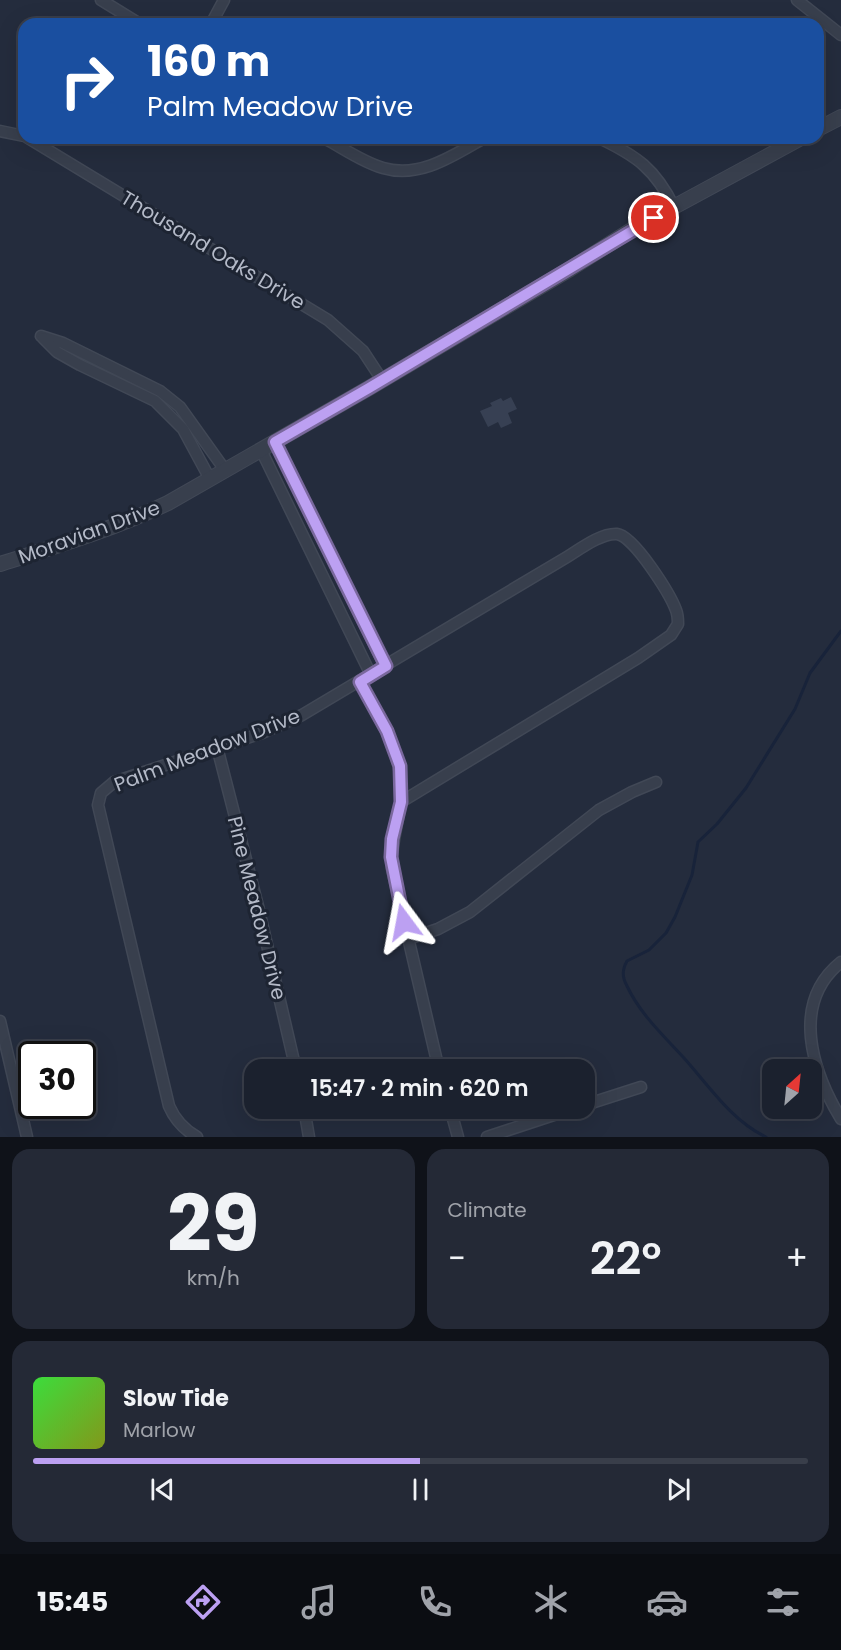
<!DOCTYPE html>
<meta charset="utf-8">
<style>
:root{--surface:#1b212e;--page:#242936;--text:#f1f3f6;--muted:#a0a3aa;--line:#393e4a;--accent:#bca0f2}
body{margin:0;font-family:Poppins,sans-serif;background:var(--page);color:var(--text);height:100vh;display:flex;flex-direction:column;font-size:22px;white-space:nowrap}
*{box-sizing:border-box;margin:0}
p{font-size:20px;color:var(--muted)}
.icon{flex:none;width:33px;height:33px;fill:none;stroke:currentColor;stroke-width:2;stroke-linecap:round;stroke-linejoin:round}
.map{position:relative;height:1137px;overflow:hidden}
.panel{display:flex;flex-direction:column;gap:12px;padding:12px;background:#0f1219;flex:1}
.panel>*{flex:none}
.hud{position:absolute;left:18px;top:18px;width:806px;height:126px;border-radius:18px;box-shadow:0 6px 24px #0002,0 0 0 2px var(--line);background:#1a4fa0;color:#fff;overflow:hidden}
.needle{width:39px;rotate:27deg}
.tools{position:absolute;left:762px;top:1059px;display:grid;gap:12px}
.tools a{display:grid;place-items:center;width:60px;height:60px;border-radius:12px;background:var(--surface);box-shadow:0 6px 24px #0002,0 0 0 2px var(--line);font-size:30px}
.speed{position:absolute;left:18px;top:1041px;display:flex;gap:12px;font-size:30px;font-weight:700;text-align:center}
.speed>*{display:grid;place-content:center;width:78px;height:78px;border-radius:50%;background:var(--surface);box-shadow:0 6px 24px #0002,0 0 0 2px var(--line);line-height:1}
.speed .limit{border:3px solid #111;border-radius:9px;background:#fff;color:#111}
.pin{position:absolute;display:grid;place-items:center;width:51px;height:51px;color:#fff;margin:-26px;border:3px solid #fff;border-radius:50%;box-shadow:0 2px 6px #0007}
.me{position:absolute;width:66px;margin:-33px;rotate:347deg;stroke-linejoin:round;filter:drop-shadow(0 0 4px #0008)}
.turn{display:flex;align-items:center;gap:21px;height:126px;padding:0 30px;font-size:27px}
.turn .icon{width:78px;height:78px;stroke-width:2.5}
.turn b{display:block;font-size:42px;line-height:51px}
.big{font-size:45px;font-weight:600;line-height:1.1}
.panel .widget{flex:1;display:flex;flex-direction:column;justify-content:center;gap:9px;min-width:0;padding:0 21px;border-radius:18px;background:var(--page)}
.panel .dial{align-items:center;gap:0}
.dial b{font-size:78px;line-height:1}
.song{display:flex;align-items:center;gap:18px}
.cover{width:72px;height:72px;border-radius:9px;background:linear-gradient(135deg,hsl(120 70% 55%),hsl(70 70% 35%))}
.played{height:6px;border-radius:3px;background:linear-gradient(90deg,var(--accent) 50%,var(--line) 50%)}
.keys{display:flex;justify-content:space-around;direction:ltr}
.heat{display:flex;justify-content:space-between;align-items:center;font-size:33px;direction:ltr}
.panel .tiles{flex:1;display:grid;gap:12px;grid-template-columns:1fr 1fr}
.widget:last-child{grid-column:span 2}
.trip{position:absolute;left:244px;top:1059px;width:351px;height:60px;border-radius:18px;background:var(--surface);box-shadow:0 6px 24px #0002,0 0 0 2px var(--line);font-weight:600;line-height:60px;text-align:center}
.menu{display:flex;height:96px;justify-content:space-around;align-items:center;background:#0b0d12;color:var(--muted)}
.menu .icon{width:42px;height:42px}
.menu .active{color:var(--accent)}
.menu b{font-size:27px;color:var(--text)}
.map>svg:first-child{display:block}
.lines{fill:none;stroke-linecap:round;stroke-linejoin:round}
.stream{stroke:#18233a;stroke-width:3}
.building{fill:#374053}
.minor-casing{stroke:#414856;stroke-width:13}
.tertiary-casing{stroke:#414856;stroke-width:16}
.minor{stroke:#383f4d;stroke-width:10}
.tertiary{stroke:#383f4d;stroke-width:14}
.route-casing{stroke:#7a689d;stroke-width:15}
.route{stroke:#bca0f2;stroke-width:10}
.labels{text-anchor:middle;dominant-baseline:central;stroke-width:6;stroke-linejoin:round;paint-order:stroke}
.street-label{font-size:20px;fill:#b4bac8;stroke:#1d2432}
</style>
<div class="map">
<svg width="841" height="1137" viewBox="0 0 841 1137">
<rect width="100%" height="100%" fill="#242c3d"/>
<g class="lines">
<path class="stream" d="M766,1137C732,1121 709,1086 684,1058C664,1036 640,1014 627,986C622,977 622,970 627,961L649,950L666,933L675,917L692,875L698,842L717,824L746,788L795,709L810,673L841,631"/>
</g>
<path class="building" d="M511,397L517,409L508,413L512,423L501,428L498,422L488,427L480,411L492,406L490,403L501,398L503,401Z"/>
<g class="lines">
<g class="minor-casing">
<g id="minor">
<path d="M101,0L140,24"/>
<path d="M797,0L841,35"/>
<path d="M211,24L224,0"/>
<path d="M0,131L24,136"/>
<path d="M28,138L328,320L363,351L382,380"/>
<path d="M324,138C343,148 362,162 383,168C420,179 454,155 484,138"/>
<path d="M599,138C637,156 655,169 674,207"/>
<path d="M41,336L63,343L160,391L180,407L225,470"/>
<path d="M43,338L57,352L80,365L155,401L183,429L210,479"/>
<path d="M275,442L385,666"/>
<path d="M261,450L371,675"/>
<path d="M360,682C381,721 404,753 401,799C399,823 390,844 392,869L439,1070"/>
<path d="M217,747L258,906L296,1070"/>
<path d="M408,939L438,929L470,912L599,810L632,792L656,782"/>
<path d="M841,962C790,1003 812,1071 841,1119"/>
<path d="M0,1021L27,1137"/>
<path d="M585,1105L641,1087"/>
<path d="M304,1108L309,1137"/>
<path d="M450,1108L458,1137"/>
<path d="M197,1137C183,1129 175,1120 169,1106L98,805L101,793L114,782L262,733L302,715L567,557C580,549 601,533 617,534C634,536 670,594 676,610C678,615 678,619 678,624L671,635L638,658L401,802"/>
<path d="M487,1137L575,1108"/>
</g>
</g>
<g class="tertiary-casing">
<g id="tertiary">
<path d="M818,129L841,117"/>
<path d="M0,564C57,546 114,529 168,503L369,388L570,269L633,229L801,138"/>
</g>
</g>
<use href="#minor" class="minor"/>
<use href="#tertiary" class="tertiary"/>
</g>
<g class="lines">
<g class="route-casing">
<path id="route" d="M404,922L391,857L392,839L401,802L400,766L387,731L360,682L386,666L275,442L369,388L654,218"/>
</g>
<use href="#route" class="route"/>
</g>
<g class="labels">
<g class="street-label">
<text transform="translate(213 250) rotate(31)">Thousand Oaks Drive</text>
<text transform="translate(89 532) rotate(-20)">Moravian Drive</text>
<text transform="translate(207 750) rotate(-21)">Palm Meadow Drive</text>
<text transform="translate(257 908) rotate(76)">Pine Meadow Drive</text>
</g>
</g>
</svg>
<div class="tools">
<a><svg class="needle" viewBox="-14 -14 28 28"><path d="M0-13l5 13h-10z" fill="#e53935"/><path d="M0 13l5-13h-10z" fill="#a0a3aa"/></svg></a>
</div>
<div class="speed"><div class="limit">30</div></div>
<div class="pin" style="left:654px;top:218px;background:#d93025"><svg class="icon" aria-label="arrive" viewBox="0 0 24 24"><path d="M6 21V4h12l-3 4 3 4H6"/></svg></div>
<svg class="me" style="left:404px;top:922px" viewBox="-20 -20 40 40"><path d="M0-17L14 15 0 8-14 15z" fill="#bca0f2" stroke="#fff" stroke-width="4"/></svg>
<div class="trip">15:47 · 2 min · 620 m</div>
<div class="hud">
<div class="turn"><svg class="icon" aria-label="right" viewBox="0 0 24 24"><path d="M7 20v-9h11M14 6l5 5-5 5"/></svg><div><b>160 m</b>Palm Meadow Drive</div></div>
</div>
</div>
<section class="panel">
<div class="tiles">
<div class="widget dial"><b>29</b><p>km/h</p></div>
<div class="widget"><p>Climate</p>
<div class="heat"><a>−</a><b class="big">22°</b><a>+</a></div>
</div>
<div class="widget">
<div class="song"><i class="cover"></i><div><b>Slow Tide</b><p>Marlow</p></div></div>
<div class="played"></div>
<div class="keys"><svg class="icon" aria-label="previous" viewBox="0 0 24 24"><path d="M18 5L8 12l10 7zM5 5v14"/></svg><svg class="icon" aria-label="pause" viewBox="0 0 24 24"><path d="M8 5v14M16 5v14"/></svg><svg class="icon" aria-label="next" viewBox="0 0 24 24"><path d="M6 5l10 7-10 7zM19 5v14"/></svg></div>
</div>
</div>
</section>
<nav class="menu">
<b>15:45</b>
<svg class="icon active" aria-label="directions" viewBox="0 0 24 24"><path d="M12 3l9 9-9 9-9-9zM9 14v-3h6M13 9l2 2-2 2"/></svg>
<svg class="icon" aria-label="music" viewBox="0 0 24 24"><path d="M9 18V5l10-2v13"/><circle cx="6" cy="18" r="3"/><circle cx="16" cy="16" r="3"/></svg>
<svg class="icon" aria-label="phone" viewBox="0 0 24 24"><path d="M5 4h4l2 5-3 2q2 4 5 5l2-3 5 2v4C11 20 4 13 5 4z"/></svg>
<svg class="icon" aria-label="climate" viewBox="0 0 24 24"><path d="M12 3v18M4 7l16 10M4 17L20 7"/></svg>
<svg class="icon" aria-label="car" viewBox="0 0 24 24"><path d="M5 17H2v-5l4-1 3-4h7l3 4 3 1v5h-3M9 17h6M6 11h13"/><circle cx="7" cy="17" r="2"/><circle cx="17" cy="17" r="2"/></svg>
<svg class="icon" aria-label="filters" viewBox="0 0 24 24"><path d="M4 7h16M4 17h16"/><circle cx="9" cy="7" r="2"/><circle cx="15" cy="17" r="2"/></svg>
</nav>
